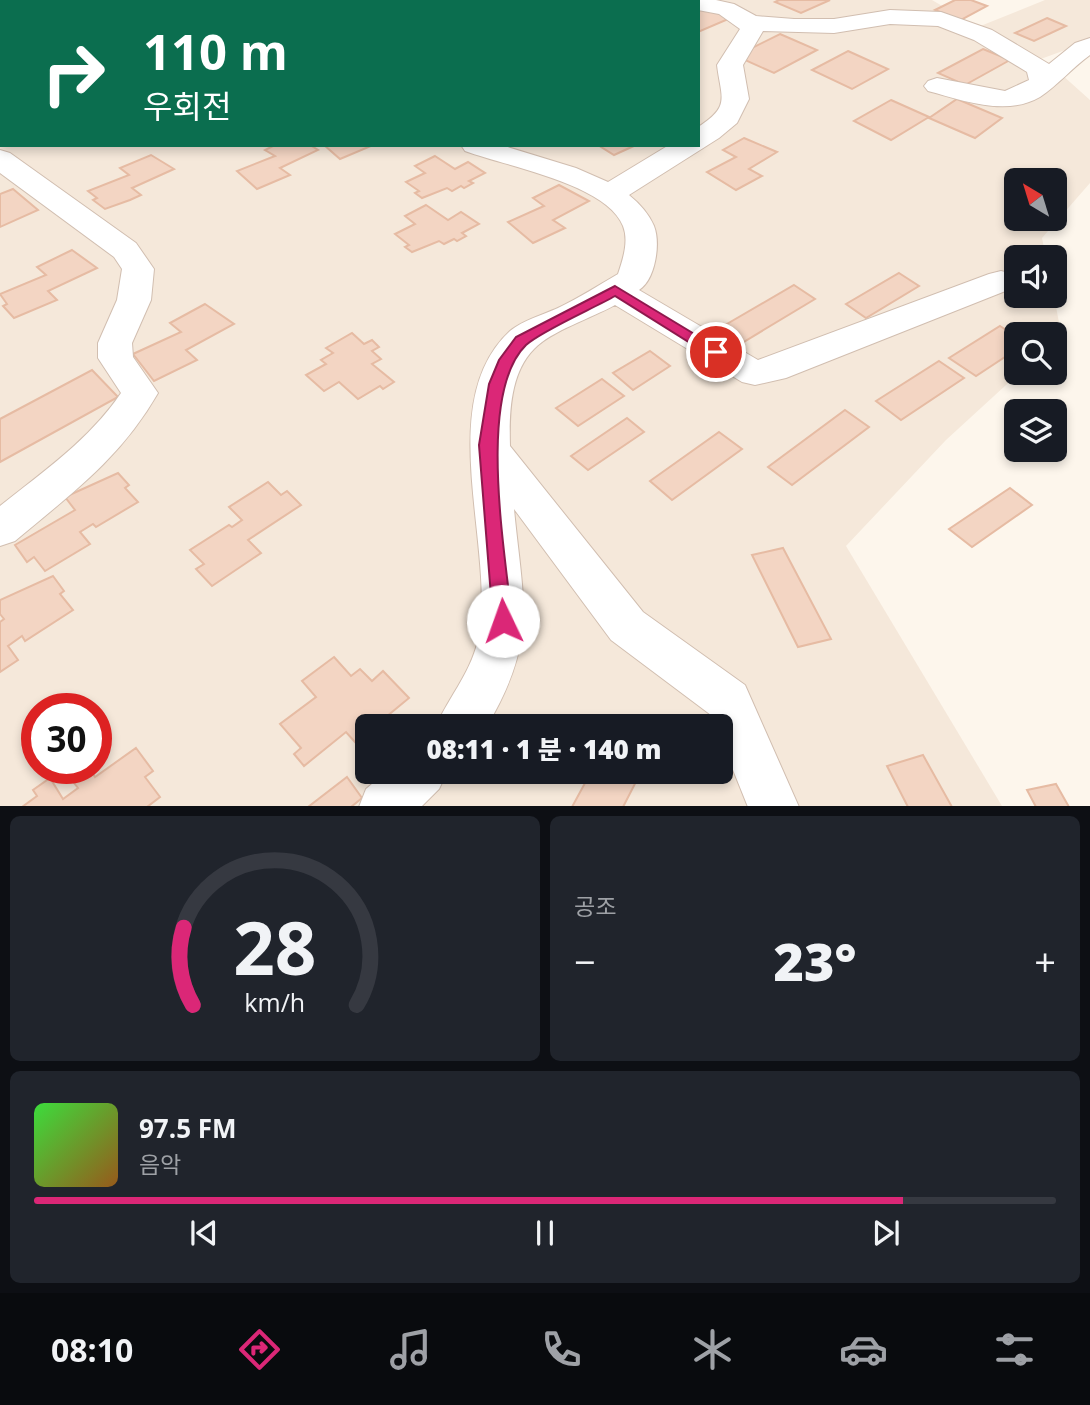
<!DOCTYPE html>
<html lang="ko">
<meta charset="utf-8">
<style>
:root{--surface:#171b24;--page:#20242c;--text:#f1f3f6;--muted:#9ea1a6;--line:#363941;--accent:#db2777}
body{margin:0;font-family:"Open Sans","Noto Sans KR",sans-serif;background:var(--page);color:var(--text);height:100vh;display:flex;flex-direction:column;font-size:26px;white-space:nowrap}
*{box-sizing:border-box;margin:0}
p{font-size:23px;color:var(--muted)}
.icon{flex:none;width:38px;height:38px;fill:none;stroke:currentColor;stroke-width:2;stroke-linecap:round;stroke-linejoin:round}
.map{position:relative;height:806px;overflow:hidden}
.panel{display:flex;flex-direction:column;gap:10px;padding:10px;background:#0d0f14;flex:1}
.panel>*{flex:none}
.hud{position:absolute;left:0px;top:0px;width:700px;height:147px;box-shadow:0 4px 10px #0003;background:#0b6e4f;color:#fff;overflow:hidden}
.needle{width:46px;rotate:322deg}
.fabs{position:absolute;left:1004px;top:168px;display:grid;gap:14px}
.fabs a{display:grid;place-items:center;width:63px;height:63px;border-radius:10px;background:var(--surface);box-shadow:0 4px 10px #0003;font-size:35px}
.speed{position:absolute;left:21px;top:693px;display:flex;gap:14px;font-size:35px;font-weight:700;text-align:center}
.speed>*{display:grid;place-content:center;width:91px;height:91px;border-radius:50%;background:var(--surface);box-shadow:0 4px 10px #0003;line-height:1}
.speed .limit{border:10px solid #d22;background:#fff;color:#111}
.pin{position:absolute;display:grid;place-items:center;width:60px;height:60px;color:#fff;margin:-30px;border:4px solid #fff;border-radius:50%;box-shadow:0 2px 7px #0007}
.me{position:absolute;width:77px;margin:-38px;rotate:357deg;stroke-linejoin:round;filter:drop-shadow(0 0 5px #0008)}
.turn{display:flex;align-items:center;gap:24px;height:147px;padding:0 28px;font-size:32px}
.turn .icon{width:91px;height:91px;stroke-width:2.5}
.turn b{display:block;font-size:49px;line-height:60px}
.big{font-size:52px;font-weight:800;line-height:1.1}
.panel .widget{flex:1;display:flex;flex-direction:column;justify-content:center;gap:10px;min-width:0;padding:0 24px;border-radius:10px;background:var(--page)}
.panel .dial{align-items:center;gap:0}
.dial svg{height:182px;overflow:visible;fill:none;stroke:var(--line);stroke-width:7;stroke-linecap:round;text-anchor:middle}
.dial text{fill:var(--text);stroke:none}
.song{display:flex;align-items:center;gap:21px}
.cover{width:84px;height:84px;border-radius:10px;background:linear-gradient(135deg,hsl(120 70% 55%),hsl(30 70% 35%))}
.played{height:7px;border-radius:4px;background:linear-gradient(90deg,var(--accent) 85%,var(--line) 85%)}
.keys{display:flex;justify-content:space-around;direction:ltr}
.heat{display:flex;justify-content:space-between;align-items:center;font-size:38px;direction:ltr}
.panel .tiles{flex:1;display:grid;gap:10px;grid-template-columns:1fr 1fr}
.widget:last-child{grid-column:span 2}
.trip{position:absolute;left:355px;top:714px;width:378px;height:70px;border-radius:10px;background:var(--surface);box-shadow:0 4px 10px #0003;font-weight:800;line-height:70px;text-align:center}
.tabs{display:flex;height:112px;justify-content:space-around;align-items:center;background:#090b0e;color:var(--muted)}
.tabs .icon{width:49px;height:49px}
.tabs .on{color:var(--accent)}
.tabs b{font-size:32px;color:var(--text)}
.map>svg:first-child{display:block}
.residential{fill:#f5e8da;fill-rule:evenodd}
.building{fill:#f3d5c3;stroke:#e6bba3;stroke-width:2}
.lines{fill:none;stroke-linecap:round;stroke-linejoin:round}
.minor-casing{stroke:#d1beb0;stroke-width:2}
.minor{fill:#fff;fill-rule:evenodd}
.route{fill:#db2777;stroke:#8e194d;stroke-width:2}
</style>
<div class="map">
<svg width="1090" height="807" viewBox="0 0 1090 807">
<rect width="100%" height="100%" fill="#fdf6ec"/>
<path class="residential" d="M345,0H932L978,27L1045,0H1090V41L1038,60L1061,74L1090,100V183L1042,238L1046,257H1017V296H1054L1061,333L1055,339V334H1017L1019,373L946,440L846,546L1002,806H0V142L2,145H698V2H340ZM1017,180H1055V219H1017ZM37,709H96V768H37ZM368,726H721V772H368Z"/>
<g class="building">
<path d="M779,0H830L801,13L775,2Z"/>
<path d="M955,0H971L987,6L961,20L935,10Z"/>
<path d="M698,8L733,17L698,32Z"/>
<path d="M1047,18L1066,26L1034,41L1015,33Z"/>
<path d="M780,34L817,50L774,73L736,56Z"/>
<path d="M983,49L1010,60L965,85L938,73Z"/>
<path d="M848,51L888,69L852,89L812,70Z"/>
<path d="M957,99L1002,118L975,138L929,118Z"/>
<path d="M891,100L929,117L891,140L854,121Z"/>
<path d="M744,138L777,152L749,169L762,176L736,190L707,172L736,157L723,150Z"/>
<path d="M275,145H310L318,150L280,168L290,175L257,189L237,171L275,156L265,150Z"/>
<path d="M324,145H369L371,146L340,159Z"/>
<path d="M598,145H636L614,155Z"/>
<path d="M151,155L174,169L132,188L141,195L130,200L105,209L93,200L97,198L88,191L129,175L120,168Z"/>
<path d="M435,156L455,169L468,162L485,173L469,181L473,183L464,188L461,186L452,191L447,188L422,198L415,193L419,191L406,182L425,173L415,166Z"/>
<path d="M559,185L589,201L553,220L565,228L533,243L508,222L544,206L533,198Z"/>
<path d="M13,189L38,210L0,227V194Z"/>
<path d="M426,205L448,220L461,212L479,224L462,233L466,236L457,241L454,239L444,244L439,241L412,252L405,247L409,245L395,234L415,224L405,216Z"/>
<path d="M72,250L97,268L48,291L57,300L14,318L3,306L7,304L0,294L46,275L37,267Z"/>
<path d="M899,273L919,286L866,318L846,304Z"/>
<path d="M794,285L815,299L742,343L720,328Z"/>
<path d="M205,304L234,324L186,350L197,360L154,381L133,354L181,332L170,323Z"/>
<path d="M1000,326L1017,337V349L976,376L949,358Z"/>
<path d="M352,333L364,344L372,340L379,347L372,351L381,359L372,364L394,382L383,389L380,386L358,399L339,382L324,391L306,375L326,364L321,360L333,353L326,348Z"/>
<path d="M650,351L670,366L633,390L613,373Z"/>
<path d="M939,361L964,378L901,420L876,401Z"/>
<path d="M92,370L118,397L0,462V419Z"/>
<path d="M602,379L624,396L578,426L556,408Z"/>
<path d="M845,410L869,427L792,485L768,467Z"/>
<path d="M627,418L644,432L588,470L571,456Z"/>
<path d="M719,432L742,449L672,500L650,481Z"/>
<path d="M118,473L129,485L125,488L138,502L96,527L93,524L80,532L90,544L45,571L34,557L27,562L15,545L75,510L65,497Z"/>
<path d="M268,482L281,495L287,491L301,505L248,540L261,553L212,586L196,569L204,564L190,550L229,525L232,527L242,520L229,507Z"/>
<path d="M1010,488L1032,505L972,547L949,529Z"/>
<path d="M783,548L831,639L798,647L752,555Z"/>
<path d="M53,576L64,591L60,594L73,610L25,641L22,636L8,646L18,660L0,672V622L4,619L0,614V600Z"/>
<path d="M334,657L351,676L360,669L372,681L383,671L409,698L386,717L392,726H368V731L355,742L346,732L304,766L294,754L301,748L280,724L316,697L302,681Z"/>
<path d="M136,748L153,771L145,777L160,797L147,807H22L37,796L33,790L50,778L63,799L78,788L74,783L91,771L95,777Z"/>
<path d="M923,755L952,807H908L887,766Z"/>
<path d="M591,772H641L623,807H572Z"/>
<path d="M347,777L362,798L351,807H308Z"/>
<path d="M1056,784L1069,807H1036L1027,790Z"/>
</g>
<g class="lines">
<g class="minor-casing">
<g id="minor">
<path d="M50,0H76L49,2Z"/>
<path d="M145,0H169L170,2H146Z"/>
<path d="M249,0H274L248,2Z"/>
<path d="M354,0H379L353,2Z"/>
<path d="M572,0H598L599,2H573Z"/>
<path d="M689,0H716L734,4L756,16L794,19H834L890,10L941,12L992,30L1049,64L1075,43L1090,38V55C1072,68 1058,85 1040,97C1006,117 962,100 928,91L924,86L928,81L937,78L1005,91L1029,80L1027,72L974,40L938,26L890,24L834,33L763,31L743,65L749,99L737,123L719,138L629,195C639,203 649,214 654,226C661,244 655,280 639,290L758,360L989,274L1001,271L1013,274L1017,280L1013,288L786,378L755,385L742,382L615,305C592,318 551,331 534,349C510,373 509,414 510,446L643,612L745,685L799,807H748L721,740V726H715L711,715L611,640L514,509C523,603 538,639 487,726H436C450,695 473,670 479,635C495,546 433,402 510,331C523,320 543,315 558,308C579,298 599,285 618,274C623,259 629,241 623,226C607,184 505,166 465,151L461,145H501L576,168L608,182L669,145H698V127C731,106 721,98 717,65L740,29L719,14L698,10V2Z"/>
<path d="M0,18H2L0,33Z"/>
<path d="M0,150L10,153L136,243L154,269L151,300L132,343L133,357L158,393C120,459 72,493 15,541L0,546V506C44,471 89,440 121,393L98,358V343L117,300L122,269L114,257L0,173Z"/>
<path d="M386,772H447L439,789L421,807H359L366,789Z"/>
</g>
</g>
<use href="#minor" class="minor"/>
</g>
<path class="route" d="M615,286L724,352L716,357L711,356L615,296C594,308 541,331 526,345C476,394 506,556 512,621L509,627H496L493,621L479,445L489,384L499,360L516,337Z"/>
</svg>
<div class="fabs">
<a><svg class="needle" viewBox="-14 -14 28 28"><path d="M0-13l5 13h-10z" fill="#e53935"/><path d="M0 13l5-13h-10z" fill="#9ea1a6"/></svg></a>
<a><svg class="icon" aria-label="sound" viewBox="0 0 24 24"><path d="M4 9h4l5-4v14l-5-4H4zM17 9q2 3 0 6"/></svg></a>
<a><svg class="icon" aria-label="search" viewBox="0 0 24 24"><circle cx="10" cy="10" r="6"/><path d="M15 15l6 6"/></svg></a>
<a><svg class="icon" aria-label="layers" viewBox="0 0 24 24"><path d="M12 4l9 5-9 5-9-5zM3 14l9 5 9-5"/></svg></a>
</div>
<div class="speed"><div class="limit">30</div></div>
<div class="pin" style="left:716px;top:352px;background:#d93025"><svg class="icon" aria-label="arrive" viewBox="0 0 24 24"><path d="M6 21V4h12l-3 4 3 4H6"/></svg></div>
<svg class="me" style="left:503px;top:621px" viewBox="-20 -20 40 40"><circle r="19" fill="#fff"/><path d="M0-13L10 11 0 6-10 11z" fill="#db2777"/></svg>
<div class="trip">08:11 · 1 분 · 140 m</div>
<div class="hud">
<div class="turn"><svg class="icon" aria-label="right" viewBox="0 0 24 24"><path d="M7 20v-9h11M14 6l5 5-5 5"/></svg><div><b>110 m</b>우회전</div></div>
</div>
</div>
<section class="panel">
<div class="tiles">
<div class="widget dial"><svg viewBox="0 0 100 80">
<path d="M14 69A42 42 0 1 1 86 69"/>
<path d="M14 69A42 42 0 0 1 10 35" stroke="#db2777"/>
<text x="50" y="56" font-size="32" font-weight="700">28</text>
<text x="50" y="72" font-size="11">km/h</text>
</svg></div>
<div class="widget"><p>공조</p>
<div class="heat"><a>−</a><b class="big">23°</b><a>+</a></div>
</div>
<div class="widget">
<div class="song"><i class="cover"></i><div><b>97.5 FM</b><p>음악</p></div></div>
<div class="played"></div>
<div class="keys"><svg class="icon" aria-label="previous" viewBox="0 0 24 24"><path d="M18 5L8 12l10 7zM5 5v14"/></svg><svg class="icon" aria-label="pause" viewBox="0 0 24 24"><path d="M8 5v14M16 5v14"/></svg><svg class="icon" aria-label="next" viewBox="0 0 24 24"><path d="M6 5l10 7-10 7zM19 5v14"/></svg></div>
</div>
</div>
</section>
<nav class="tabs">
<b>08:10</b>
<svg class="icon on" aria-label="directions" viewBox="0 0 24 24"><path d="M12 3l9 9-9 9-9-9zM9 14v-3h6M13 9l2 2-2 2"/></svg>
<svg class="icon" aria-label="music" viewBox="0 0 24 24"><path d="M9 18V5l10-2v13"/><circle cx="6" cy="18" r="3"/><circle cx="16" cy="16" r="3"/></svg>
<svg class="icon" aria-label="phone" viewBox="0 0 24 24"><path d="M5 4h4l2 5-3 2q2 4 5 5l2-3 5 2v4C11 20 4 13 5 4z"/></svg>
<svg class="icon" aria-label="climate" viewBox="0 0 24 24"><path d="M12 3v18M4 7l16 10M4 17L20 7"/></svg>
<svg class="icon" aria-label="car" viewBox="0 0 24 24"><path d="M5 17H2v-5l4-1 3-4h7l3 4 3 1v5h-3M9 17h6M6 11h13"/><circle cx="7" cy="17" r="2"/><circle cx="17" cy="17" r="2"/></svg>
<svg class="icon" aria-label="filters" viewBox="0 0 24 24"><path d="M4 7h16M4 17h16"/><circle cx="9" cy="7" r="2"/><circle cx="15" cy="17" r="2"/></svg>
</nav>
